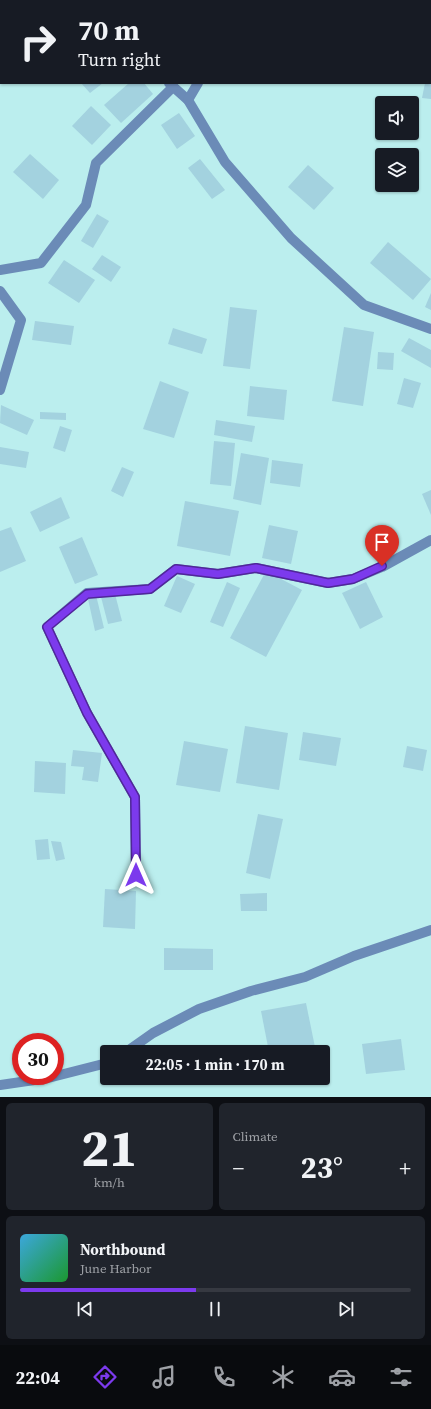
<!DOCTYPE html>
<meta charset="utf-8">
<style>
:root{--surface:#171b24;--page:#20242c;--text:#f1f3f6;--muted:#9ea1a6;--line:#363941;--accent:#7c3aed}
body{margin:0;font-family:"Source Serif 4",serif;background:var(--page);color:var(--text);height:100vh;display:flex;flex-direction:column;font-size:15px;white-space:nowrap}
*{box-sizing:border-box;margin:0}
p{font-size:13px;color:var(--muted)}
.icon{flex:none;width:22px;height:22px;fill:none;stroke:currentColor;stroke-width:2;stroke-linecap:round;stroke-linejoin:round}
.map{position:relative;height:1097px;overflow:hidden}
.details{display:flex;flex-direction:column;gap:6px;padding:6px;background:#0d0f14;flex:1}
.details>*{flex:none}
.hud{position:absolute;left:0px;top:0px;width:431px;height:84px;box-shadow:0 1px 3px #0004;background:#171b24;color:var(--text);overflow:hidden}
.controls{position:absolute;left:375px;top:96px;display:grid;gap:8px}
.controls a{display:grid;place-items:center;width:44px;height:44px;border-radius:4px;background:var(--surface);box-shadow:0 1px 3px #0004;font-size:20px}
.speed{position:absolute;left:12px;top:1033px;display:flex;gap:8px;font-size:20px;font-weight:700;text-align:center}
.speed>*{display:grid;place-content:center;width:52px;height:52px;border-radius:50%;background:var(--surface);box-shadow:0 1px 3px #0004;line-height:1}
.speed .limit{border:6px solid #d22;background:#fff;color:#111}
.pin{position:absolute;display:grid;place-items:center;width:34px;height:34px;color:#fff;margin:-41px -17px;border-radius:50% 50% 50% 0;rotate:-45deg;box-shadow:0 0 4px #0007}
.pin .icon{rotate:45deg}
.me{position:absolute;width:44px;margin:-22px;rotate:0deg;stroke-linejoin:round;filter:drop-shadow(0 0 3px #0008)}
.turn{display:flex;align-items:center;gap:14px;height:84px;padding:0 12px;font-size:18px}
.turn .icon{width:52px;height:52px;stroke-width:2.5}
.turn b{display:block;font-size:28px;line-height:34px}
.big{font-size:30px;font-weight:700;line-height:1.1}
.details .card{flex:1;display:flex;flex-direction:column;justify-content:center;gap:6px;min-width:0;padding:0 14px;border-radius:6px;background:var(--page)}
.details .dial{align-items:center;gap:0}
.dial b{font-size:52px;line-height:1}
.song{display:flex;align-items:center;gap:12px}
.cover{width:48px;height:48px;border-radius:6px;background:linear-gradient(135deg,hsl(200 70% 55%),hsl(130 70% 35%))}
.played{height:4px;border-radius:2px;background:linear-gradient(90deg,var(--accent) 45%,var(--line) 45%)}
.keys{display:flex;justify-content:space-around;direction:ltr}
.heat{display:flex;justify-content:space-between;align-items:center;font-size:22px;direction:ltr}
.details .tiles{flex:1;display:grid;gap:6px;grid-template-columns:1fr 1fr}
.card:last-child{grid-column:span 2}
.trip{position:absolute;left:100px;top:1045px;width:230px;height:40px;border-radius:4px;background:var(--surface);box-shadow:0 1px 3px #0004;font-weight:700;line-height:40px;text-align:center}
.tab-bar{display:flex;height:64px;justify-content:space-around;align-items:center;background:#090b0e;color:var(--muted)}
.tab-bar .icon{width:28px;height:28px}
.tab-bar .current{color:var(--accent)}
.tab-bar b{font-size:18px;color:var(--text)}
.map>svg:first-child{display:block}
.building{fill:#a3d2df}
.lines{fill:none;stroke-linecap:round;stroke-linejoin:round}
.street{stroke:#6b8bb7;stroke-width:10}
.route-casing{stroke:#51269a;stroke-width:10}
.route{stroke:#7c3aed;stroke-width:7}
</style>
<div class="map">
<svg width="431" height="1097" viewBox="0 0 431 1097">
<rect width="100%" height="100%" fill="#bee"/>
<g class="building">
<path d="M81,83H103L90,93Z"/>
<path d="M129,83H144L153,94L121,123L104,105Z"/>
<path d="M425,83H431V99L422,98Z"/>
<path d="M91,106L111,125L92,145L72,126Z"/>
<path d="M179,113L195,136L177,149L161,125Z"/>
<path d="M30,154L59,180L43,199L13,172Z"/>
<path d="M200,159L225,190L212,199L188,168Z"/>
<path d="M308,165L334,188L314,210L288,187Z"/>
<path d="M97,214L109,221L93,248L81,241Z"/>
<path d="M388,242L431,279L413,300L370,263Z"/>
<path d="M102,255L121,267L111,282L92,269Z"/>
<path d="M64,260L95,280L79,303L48,283Z"/>
<path d="M431,293V310L425,307Z"/>
<path d="M230,307L257,310L250,369L223,366Z"/>
<path d="M35,321L74,326L71,345L32,340Z"/>
<path d="M344,327L374,332L363,406L332,401Z"/>
<path d="M173,328L207,339L202,354L168,344Z"/>
<path d="M409,338L431,350V368L401,351Z"/>
<path d="M378,352L394,353L393,370L377,369Z"/>
<path d="M404,378L421,383L413,408L397,404Z"/>
<path d="M160,381L189,392L174,438L143,429Z"/>
<path d="M250,386L287,390L284,420L247,416Z"/>
<path d="M1,405L34,420L27,435L0,423Z"/>
<path d="M40,412L66,413V420L40,419Z"/>
<path d="M216,420L255,426L252,442L214,435Z"/>
<path d="M60,426L72,430L65,452L53,448Z"/>
<path d="M214,441L235,443L231,486L210,484Z"/>
<path d="M0,447L29,452L26,468L0,464Z"/>
<path d="M241,453L269,458L261,505L233,499Z"/>
<path d="M272,460L303,464L300,487L270,483Z"/>
<path d="M122,467L134,472L123,497L111,491Z"/>
<path d="M431,490V515L422,494Z"/>
<path d="M61,497L70,518L40,532L30,512Z"/>
<path d="M185,501L239,511L230,556L177,546Z"/>
<path d="M269,525L298,531L291,564L262,558Z"/>
<path d="M11,527L26,561L0,572V531Z"/>
<path d="M82,537L98,575L75,584L59,547Z"/>
<path d="M266,571L302,590L266,657L230,638Z"/>
<path d="M177,576L195,584L181,613L164,606Z"/>
<path d="M227,582L240,588L223,627L210,622Z"/>
<path d="M366,582L383,617L360,629L342,593Z"/>
<path d="M115,594L122,621L108,624L101,597Z"/>
<path d="M96,595L104,628L95,631L88,599Z"/>
<path d="M245,726L288,733L279,790L236,783Z"/>
<path d="M303,732L341,738L336,766L299,760Z"/>
<path d="M184,741L228,749L220,792L176,785Z"/>
<path d="M407,746L427,750L423,771L403,767Z"/>
<path d="M73,750L102,753L98,782L82,780L84,767L71,766Z"/>
<path d="M35,761L66,763L65,794L34,792Z"/>
<path d="M258,814L283,819L270,879L246,873Z"/>
<path d="M48,839L50,859L37,860L35,840Z"/>
<path d="M51,841L61,842L65,859L56,861Z"/>
<path d="M105,889L136,891L135,929L103,927Z"/>
<path d="M267,893V911H241L240,894Z"/>
<path d="M164,948L213,949V970H164Z"/>
<path d="M306,1003L316,1052H269L261,1011Z"/>
<path d="M401,1039L405,1070L366,1074L362,1044Z"/>
</g>
<g class="lines">
<g class="street">
<path d="M78,0L79,1"/>
<path d="M246,1V0"/>
<path d="M169,83L188,100L225,162L291,238L364,305L431,329"/>
<path d="M188,100L198,83"/>
<path d="M0,270L41,263L86,205L96,163L173,87"/>
<path d="M0,291L21,320L0,390"/>
<path d="M136,875L135,797L87,713L47,627L87,593L150,589L176,569L218,574L256,568L328,583L353,579L382,567L431,540"/>
<path d="M126,1052L153,1033L199,1009L251,991L305,977L354,956L431,930"/>
<path d="M0,1085L48,1078L107,1063"/>
</g>
</g>
<g class="lines">
<g class="route-casing">
<path id="route" d="M136,875L135,797L87,713L47,627L87,594L150,589L176,569L218,574L256,568L328,583L353,579L382,566"/>
</g>
<use href="#route" class="route"/>
</g>
</svg>
<div class="controls">
<a><svg class="icon" aria-label="sound" viewBox="0 0 24 24"><path d="M4 9h4l5-4v14l-5-4H4zM17 9q2 3 0 6"/></svg></a>
<a><svg class="icon" aria-label="layers" viewBox="0 0 24 24"><path d="M12 4l9 5-9 5-9-5zM3 14l9 5 9-5"/></svg></a>
</div>
<div class="speed"><div class="limit">30</div></div>
<div class="pin" style="left:382px;top:566px;background:#d93025"><svg class="icon" aria-label="arrive" viewBox="0 0 24 24"><path d="M6 21V4h12l-3 4 3 4H6"/></svg></div>
<svg class="me" style="left:136px;top:875px" viewBox="-20 -20 40 40"><path d="M0-17L14 15 0 8-14 15z" fill="#7c3aed" stroke="#fff" stroke-width="4"/></svg>
<div class="trip">22:05 · 1 min · 170 m</div>
<div class="hud">
<div class="turn"><svg class="icon" aria-label="right" viewBox="0 0 24 24"><path d="M7 20v-9h11M14 6l5 5-5 5"/></svg><div><b>70 m</b>Turn right</div></div>
</div>
</div>
<section class="details">
<div class="tiles">
<div class="card dial"><b>21</b><p>km/h</p></div>
<div class="card"><p>Climate</p>
<div class="heat"><a>−</a><b class="big">23°</b><a>+</a></div>
</div>
<div class="card">
<div class="song"><i class="cover"></i><div><b>Northbound</b><p>June Harbor</p></div></div>
<div class="played"></div>
<div class="keys"><svg class="icon" aria-label="previous" viewBox="0 0 24 24"><path d="M18 5L8 12l10 7zM5 5v14"/></svg><svg class="icon" aria-label="pause" viewBox="0 0 24 24"><path d="M8 5v14M16 5v14"/></svg><svg class="icon" aria-label="next" viewBox="0 0 24 24"><path d="M6 5l10 7-10 7zM19 5v14"/></svg></div>
</div>
</div>
</section>
<nav class="tab-bar">
<b>22:04</b>
<svg class="icon current" aria-label="directions" viewBox="0 0 24 24"><path d="M12 3l9 9-9 9-9-9zM9 14v-3h6M13 9l2 2-2 2"/></svg>
<svg class="icon" aria-label="music" viewBox="0 0 24 24"><path d="M9 18V5l10-2v13"/><circle cx="6" cy="18" r="3"/><circle cx="16" cy="16" r="3"/></svg>
<svg class="icon" aria-label="phone" viewBox="0 0 24 24"><path d="M5 4h4l2 5-3 2q2 4 5 5l2-3 5 2v4C11 20 4 13 5 4z"/></svg>
<svg class="icon" aria-label="climate" viewBox="0 0 24 24"><path d="M12 3v18M4 7l16 10M4 17L20 7"/></svg>
<svg class="icon" aria-label="car" viewBox="0 0 24 24"><path d="M5 17H2v-5l4-1 3-4h7l3 4 3 1v5h-3M9 17h6M6 11h13"/><circle cx="7" cy="17" r="2"/><circle cx="17" cy="17" r="2"/></svg>
<svg class="icon" aria-label="filters" viewBox="0 0 24 24"><path d="M4 7h16M4 17h16"/><circle cx="9" cy="7" r="2"/><circle cx="15" cy="17" r="2"/></svg>
</nav>
